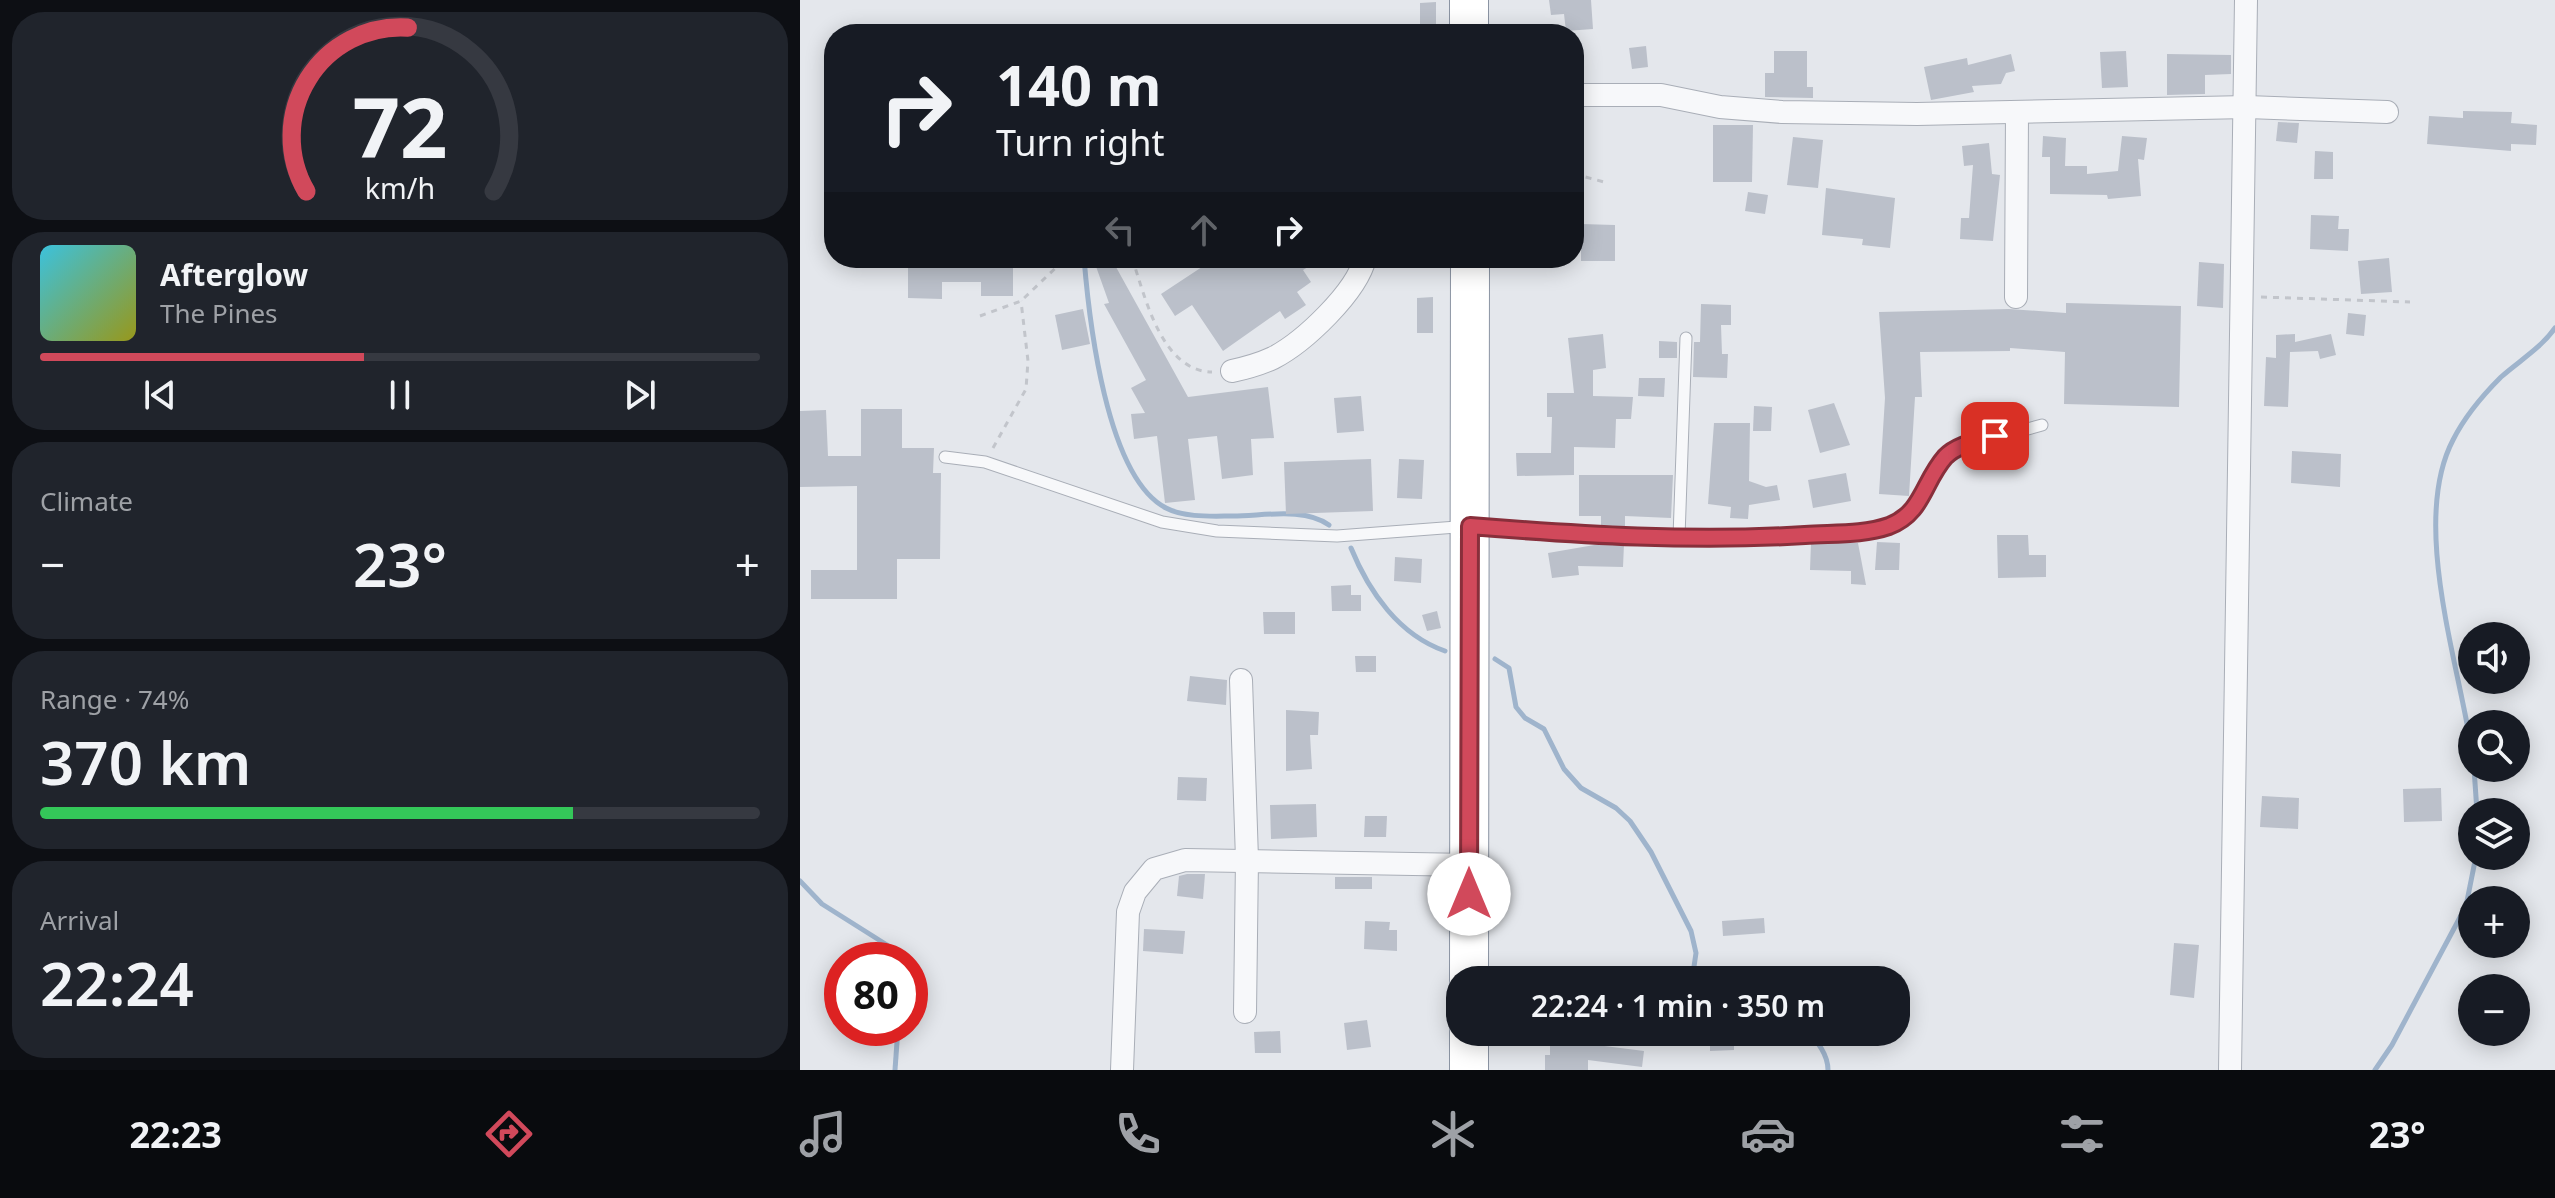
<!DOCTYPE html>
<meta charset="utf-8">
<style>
:root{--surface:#171b24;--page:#20242c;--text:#f1f3f6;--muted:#9ea1a6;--line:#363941;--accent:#d1495b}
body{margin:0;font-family:"Noto Sans",sans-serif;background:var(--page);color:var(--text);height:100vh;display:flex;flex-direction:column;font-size:30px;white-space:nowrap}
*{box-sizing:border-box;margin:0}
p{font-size:26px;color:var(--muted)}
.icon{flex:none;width:44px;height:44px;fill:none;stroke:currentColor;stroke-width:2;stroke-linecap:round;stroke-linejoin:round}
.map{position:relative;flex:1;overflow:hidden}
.details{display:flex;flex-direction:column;gap:12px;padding:12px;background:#0d0f14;width:800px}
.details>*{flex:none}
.banner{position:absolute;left:24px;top:24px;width:760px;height:244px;border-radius:32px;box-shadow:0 4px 20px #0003;background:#171b24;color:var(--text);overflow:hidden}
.buttons{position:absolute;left:1658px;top:622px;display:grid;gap:16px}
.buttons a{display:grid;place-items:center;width:72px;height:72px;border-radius:50%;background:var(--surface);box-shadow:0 4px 20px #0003;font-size:40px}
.speed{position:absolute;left:24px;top:942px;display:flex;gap:16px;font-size:40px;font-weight:700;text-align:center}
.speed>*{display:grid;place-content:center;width:104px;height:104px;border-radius:50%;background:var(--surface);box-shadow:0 4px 20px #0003;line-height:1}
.speed .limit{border:12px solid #d22;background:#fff;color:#111}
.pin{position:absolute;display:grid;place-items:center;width:68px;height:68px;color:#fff;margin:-34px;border-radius:16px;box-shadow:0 4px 12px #0006}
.me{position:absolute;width:88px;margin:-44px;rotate:0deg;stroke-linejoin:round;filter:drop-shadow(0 0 6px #0008)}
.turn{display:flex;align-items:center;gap:28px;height:168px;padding:0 40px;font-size:36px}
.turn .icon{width:104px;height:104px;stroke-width:2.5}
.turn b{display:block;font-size:56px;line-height:68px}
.lanes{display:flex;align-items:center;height:76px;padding:0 40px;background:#0003;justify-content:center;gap:40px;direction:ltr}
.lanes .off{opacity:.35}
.big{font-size:60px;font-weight:600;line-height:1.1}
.details .tile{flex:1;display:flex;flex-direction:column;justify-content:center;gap:12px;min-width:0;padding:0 28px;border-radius:32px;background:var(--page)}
.details .dial{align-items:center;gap:0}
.dial svg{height:208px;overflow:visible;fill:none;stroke:var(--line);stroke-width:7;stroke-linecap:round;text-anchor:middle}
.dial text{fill:var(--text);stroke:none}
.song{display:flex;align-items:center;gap:24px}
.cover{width:96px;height:96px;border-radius:12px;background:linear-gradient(135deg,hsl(190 70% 55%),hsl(60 70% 35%))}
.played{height:8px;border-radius:4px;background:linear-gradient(90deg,var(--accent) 45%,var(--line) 45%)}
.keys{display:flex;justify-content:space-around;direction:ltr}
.heat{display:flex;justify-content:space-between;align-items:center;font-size:44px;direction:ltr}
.charge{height:12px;border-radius:6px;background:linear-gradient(90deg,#34c759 74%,var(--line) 0)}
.trip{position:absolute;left:646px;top:966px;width:464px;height:80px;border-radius:32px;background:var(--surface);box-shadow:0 4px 20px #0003;font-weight:600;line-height:80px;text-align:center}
.tab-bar{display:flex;height:128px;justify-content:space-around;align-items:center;background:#090b0e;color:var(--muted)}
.tab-bar .icon{width:56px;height:56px}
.tab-bar .current{color:var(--accent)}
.tab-bar b{font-size:36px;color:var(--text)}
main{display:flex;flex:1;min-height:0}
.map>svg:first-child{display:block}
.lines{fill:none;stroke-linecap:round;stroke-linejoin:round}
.stream{stroke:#9fb4cc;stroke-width:5}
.building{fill:#bbc0ca}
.lane-casing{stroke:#a9aeb7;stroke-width:13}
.street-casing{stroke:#a9aeb7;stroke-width:24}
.highway-casing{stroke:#8b94a3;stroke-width:40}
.path{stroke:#c2c5cb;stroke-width:3;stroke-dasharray:6 6;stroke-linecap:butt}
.lane{stroke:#f7f8fa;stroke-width:11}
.street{stroke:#f7f8fa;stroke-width:22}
.highway{stroke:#fff;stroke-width:38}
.route-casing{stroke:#882f3b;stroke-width:20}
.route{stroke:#d1495b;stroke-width:14}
</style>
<main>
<section class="details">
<div class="tile dial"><svg viewBox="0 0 100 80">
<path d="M14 69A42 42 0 1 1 86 69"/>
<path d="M14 69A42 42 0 0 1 53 6" stroke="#d1495b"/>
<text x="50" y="56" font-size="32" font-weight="700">72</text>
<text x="50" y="72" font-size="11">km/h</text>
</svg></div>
<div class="tile">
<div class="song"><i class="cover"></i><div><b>Afterglow</b><p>The Pines</p></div></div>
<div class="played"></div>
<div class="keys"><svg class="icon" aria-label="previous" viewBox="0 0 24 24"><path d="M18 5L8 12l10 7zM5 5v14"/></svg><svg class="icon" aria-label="pause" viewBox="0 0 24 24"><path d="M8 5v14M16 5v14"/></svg><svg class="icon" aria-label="next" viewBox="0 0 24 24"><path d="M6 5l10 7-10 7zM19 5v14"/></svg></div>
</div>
<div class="tile"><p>Climate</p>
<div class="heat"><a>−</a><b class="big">23°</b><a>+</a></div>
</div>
<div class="tile"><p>Range · 74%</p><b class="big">370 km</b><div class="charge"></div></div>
<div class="tile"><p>Arrival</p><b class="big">22:24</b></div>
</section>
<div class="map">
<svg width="1755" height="1070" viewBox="0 0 1755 1070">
<rect width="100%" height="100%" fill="#e4e7ec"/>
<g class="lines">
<g class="stream">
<path d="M284,258C289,319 306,477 366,508C385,518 413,516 433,516C463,516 504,507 529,525"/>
<path d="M551,548C569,592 599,635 645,651"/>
<path d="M695,659L709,668L716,707L725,718L744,729L764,769L781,788L816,808L830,821L851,852L891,931L896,953L892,980"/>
<path d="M1672,752C1659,664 1610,522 1653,440C1664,418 1683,395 1701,377C1719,361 1741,348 1755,328"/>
<path d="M1674,768L1677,812"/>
<path d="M0,881L22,904L87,945L97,960"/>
<path d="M1006,1032C1018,1040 1028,1056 1028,1070"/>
<path d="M95,1070L98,1028"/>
<path d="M1575,1070L1592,1045L1666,906L1676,856"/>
</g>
</g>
<g class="building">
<path d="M749,0H791L793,29L766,31L764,14L751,15Z"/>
<path d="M636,2V34H620V3Z"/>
<path d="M846,46L848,67L832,69L829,48Z"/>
<path d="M974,51H1007V87H1013V98L965,97V73H974Z"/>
<path d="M1326,51L1328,87L1302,88L1300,52Z"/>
<path d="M1211,54L1215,71L1206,73L1201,84L1172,86L1174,92L1131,100L1124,67L1167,58L1168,65Z"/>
<path d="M1367,54L1431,55V74L1405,75V94L1367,95Z"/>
<path d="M1663,111L1712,112L1711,123L1737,125L1736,145L1711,144V151L1627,144L1629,116L1663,118Z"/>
<path d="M1478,122L1499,123L1497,143L1476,141Z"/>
<path d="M913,125H953L952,182H913Z"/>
<path d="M1243,136L1266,138L1265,166H1287V174L1318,171L1322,136L1347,138L1344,160L1338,159L1341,196L1308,199L1307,195L1250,194V157H1242Z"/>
<path d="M993,137L1023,140L1018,188L987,185Z"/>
<path d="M1189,143L1192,174L1200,175L1193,241L1160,239L1161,218H1169L1173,165L1164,166L1162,146Z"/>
<path d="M1515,151L1533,152V179H1514Z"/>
<path d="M1026,188L1095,198L1090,248L1062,245L1063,239L1022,235Z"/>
<path d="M948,192L968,195L965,214L945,211Z"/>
<path d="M1511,215L1539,216L1538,229H1549L1548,251L1510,249Z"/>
<path d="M781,224L815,225V261H781Z"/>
<path d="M108,258H213V296H181V282H142V299L108,298Z"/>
<path d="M293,258H311L388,397L468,387L474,438L451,439L453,475L422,479L417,436L388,439L395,500L365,503L357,436L334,439L331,414L345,413L331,388L346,380L304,304L309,303Z"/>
<path d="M400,258H523L503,270L511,282L497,292L506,305L485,319L480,311L423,351L392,305L375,316L361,294L405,265Z"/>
<path d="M1589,258L1592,292L1561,294L1558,261Z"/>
<path d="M1399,262L1424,264L1423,308L1397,306Z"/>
<path d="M633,297V333H617V298Z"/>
<path d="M1266,303L1381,306L1379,407L1264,404L1265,352L1210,348V351L1120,352L1122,397H1115L1109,496L1079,494L1085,398L1079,312L1209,309L1266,313Z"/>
<path d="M901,304L931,305V325H921L922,354H928L927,378L893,377L894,342H900Z"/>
<path d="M283,309L290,344L262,350L255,315Z"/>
<path d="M1548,313L1566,315L1564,336L1546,334Z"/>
<path d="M803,334L806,368L793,370V396L833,397L831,419H816L815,448L774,447V475L717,476L716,453H751L752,417H747V393H774L768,338Z"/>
<path d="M1495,334V342L1531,334L1536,355L1520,359L1518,351L1490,352L1488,407L1464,406L1466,357L1476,358V335Z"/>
<path d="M859,341L877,342V358H859Z"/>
<path d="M839,378H865L864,397L838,396Z"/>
<path d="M561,396L564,431L537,433L534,398Z"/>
<path d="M1034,403L1050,445L1020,453L1008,410Z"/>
<path d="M954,406L972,407L971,431H953Z"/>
<path d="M61,409H102V448H134L133,473H141L140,559H97V599H11V570H57V486L0,487V411L26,410L28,456H61Z"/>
<path d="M914,423H950L949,481L966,487L977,485L980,500L949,505L948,519L930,518L931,507L908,504Z"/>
<path d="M1492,451L1541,454L1540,487L1491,483Z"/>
<path d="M571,459L573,511L486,514L484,462Z"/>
<path d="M599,459L624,460L622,499L597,498Z"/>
<path d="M1046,473L1051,501L1013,508L1008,480Z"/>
<path d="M779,475H873L871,518L825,516V527H801V516H779Z"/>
<path d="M1197,535H1228L1229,555H1246V577L1198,578Z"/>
<path d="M1077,542L1100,543L1099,570H1075Z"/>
<path d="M1011,543H1058L1066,585L1051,584V571L1010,570Z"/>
<path d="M800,544H824L823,567L778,566L779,575L752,578L748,553Z"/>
<path d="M595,557L622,559L621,583L594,581Z"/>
<path d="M551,585V595H561V611H532L531,586Z"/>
<path d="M637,611L641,628L627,631L622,615Z"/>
<path d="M463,612H495V634H464Z"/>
<path d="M555,656H576V672H556Z"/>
<path d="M390,676L427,680L426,705L387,701Z"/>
<path d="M486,710L519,712L518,735H510L512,769L486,771Z"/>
<path d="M378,777L407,778L406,801L377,800Z"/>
<path d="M1641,788L1642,821L1604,822L1603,789Z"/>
<path d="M1462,796L1499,798L1498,829L1460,827Z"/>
<path d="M516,804L517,837L471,839L470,805Z"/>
<path d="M565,816H587L586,837H564Z"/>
<path d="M387,874H405L403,899L377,896L379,876Z"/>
<rect x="535" y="877" width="37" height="12"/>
<path d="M964,918L965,933L923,936L922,921Z"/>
<path d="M565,921L590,922L589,930H597V951L564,949Z"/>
<path d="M344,929L385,931L383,954L343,951Z"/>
<path d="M1374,943L1399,945L1394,998L1370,995Z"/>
<path d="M567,1020L571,1047L547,1050L544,1023Z"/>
<path d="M480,1031L481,1053H455L454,1032Z"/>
<path d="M750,1032H765V1041L844,1051L842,1067L788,1060V1070H745V1055H750Z"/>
<path d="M934,1034V1050L910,1051V1035Z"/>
</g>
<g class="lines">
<g class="lane-casing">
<g id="lane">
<path d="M145,457L185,462L362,522L417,531L537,536L670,526L781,535L943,538L1072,531L1101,521L1114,511L1145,457L1155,449L1242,425"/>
<path d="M879,537L886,338"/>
</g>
</g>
<g class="street-casing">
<g id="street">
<path d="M774,95H861L920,107L982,112L1117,114L1447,107L1587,112"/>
<path d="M1216,297L1217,113"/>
<path d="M432,371C446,368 460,364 473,358C504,342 557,292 565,258"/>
<path d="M441,680L447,859L445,1012"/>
<path d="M322,1070L328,912L335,892L354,869L385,860L670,865"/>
<path d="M1430,1070L1446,0"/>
</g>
</g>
<g class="highway-casing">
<g id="highway">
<path d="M669,0V34"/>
<path d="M669,980L670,258"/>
<path d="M669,1070V1032"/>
</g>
</g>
<g class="path">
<path d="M774,174L808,183"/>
<path d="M332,258C345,296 361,371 412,372"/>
<path d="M1461,297L1610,302"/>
<path d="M180,316L221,301L266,258"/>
<path d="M193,448L226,389L228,361L221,301"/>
</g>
<use href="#lane" class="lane"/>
<use href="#street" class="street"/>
<use href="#highway" class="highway"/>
</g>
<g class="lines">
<g class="route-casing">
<path id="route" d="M669,894L670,526C782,535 893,542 1005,535C1032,533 1063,535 1089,526C1123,513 1123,482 1145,457C1157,444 1179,441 1195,436"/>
</g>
<use href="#route" class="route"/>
</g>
</svg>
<div class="buttons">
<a><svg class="icon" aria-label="sound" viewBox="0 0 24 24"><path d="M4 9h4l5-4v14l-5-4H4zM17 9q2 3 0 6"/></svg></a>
<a><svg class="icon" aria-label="search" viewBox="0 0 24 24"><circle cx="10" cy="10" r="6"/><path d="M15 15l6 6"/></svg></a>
<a><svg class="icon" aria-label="layers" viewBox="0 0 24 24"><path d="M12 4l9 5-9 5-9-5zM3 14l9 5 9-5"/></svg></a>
<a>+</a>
<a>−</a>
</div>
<div class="speed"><div class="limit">80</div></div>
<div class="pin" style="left:1195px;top:436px;background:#d93025"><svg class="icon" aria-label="arrive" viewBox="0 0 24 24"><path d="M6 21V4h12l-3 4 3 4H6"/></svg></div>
<svg class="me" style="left:669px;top:894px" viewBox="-20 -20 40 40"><circle r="19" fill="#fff"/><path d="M0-13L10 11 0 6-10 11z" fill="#d1495b"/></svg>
<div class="trip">22:24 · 1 min · 350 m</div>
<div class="banner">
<div class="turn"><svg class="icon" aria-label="right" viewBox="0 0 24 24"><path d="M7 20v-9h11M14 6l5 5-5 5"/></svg><div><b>140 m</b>Turn right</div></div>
<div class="lanes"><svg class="icon off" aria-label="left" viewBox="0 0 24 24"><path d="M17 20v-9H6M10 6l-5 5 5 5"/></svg><svg class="icon off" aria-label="ahead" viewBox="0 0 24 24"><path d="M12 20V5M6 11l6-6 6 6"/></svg><svg class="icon" aria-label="right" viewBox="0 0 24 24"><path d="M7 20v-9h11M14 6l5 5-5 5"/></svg></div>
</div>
</div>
</main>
<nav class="tab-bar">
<b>22:23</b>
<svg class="icon current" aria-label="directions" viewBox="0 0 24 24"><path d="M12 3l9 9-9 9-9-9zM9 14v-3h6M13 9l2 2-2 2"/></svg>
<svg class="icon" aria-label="music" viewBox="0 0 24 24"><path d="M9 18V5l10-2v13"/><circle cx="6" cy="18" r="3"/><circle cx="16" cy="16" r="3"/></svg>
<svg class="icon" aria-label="phone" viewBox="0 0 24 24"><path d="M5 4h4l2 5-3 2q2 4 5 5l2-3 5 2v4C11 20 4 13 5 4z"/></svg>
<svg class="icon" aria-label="climate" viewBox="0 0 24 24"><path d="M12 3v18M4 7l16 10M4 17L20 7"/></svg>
<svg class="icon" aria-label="car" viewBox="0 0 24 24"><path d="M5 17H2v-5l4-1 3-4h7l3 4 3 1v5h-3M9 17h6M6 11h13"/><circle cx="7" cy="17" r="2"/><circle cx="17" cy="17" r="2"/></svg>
<svg class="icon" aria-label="filters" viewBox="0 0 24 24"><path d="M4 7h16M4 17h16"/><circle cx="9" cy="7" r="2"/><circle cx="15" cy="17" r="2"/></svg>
<b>23°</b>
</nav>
